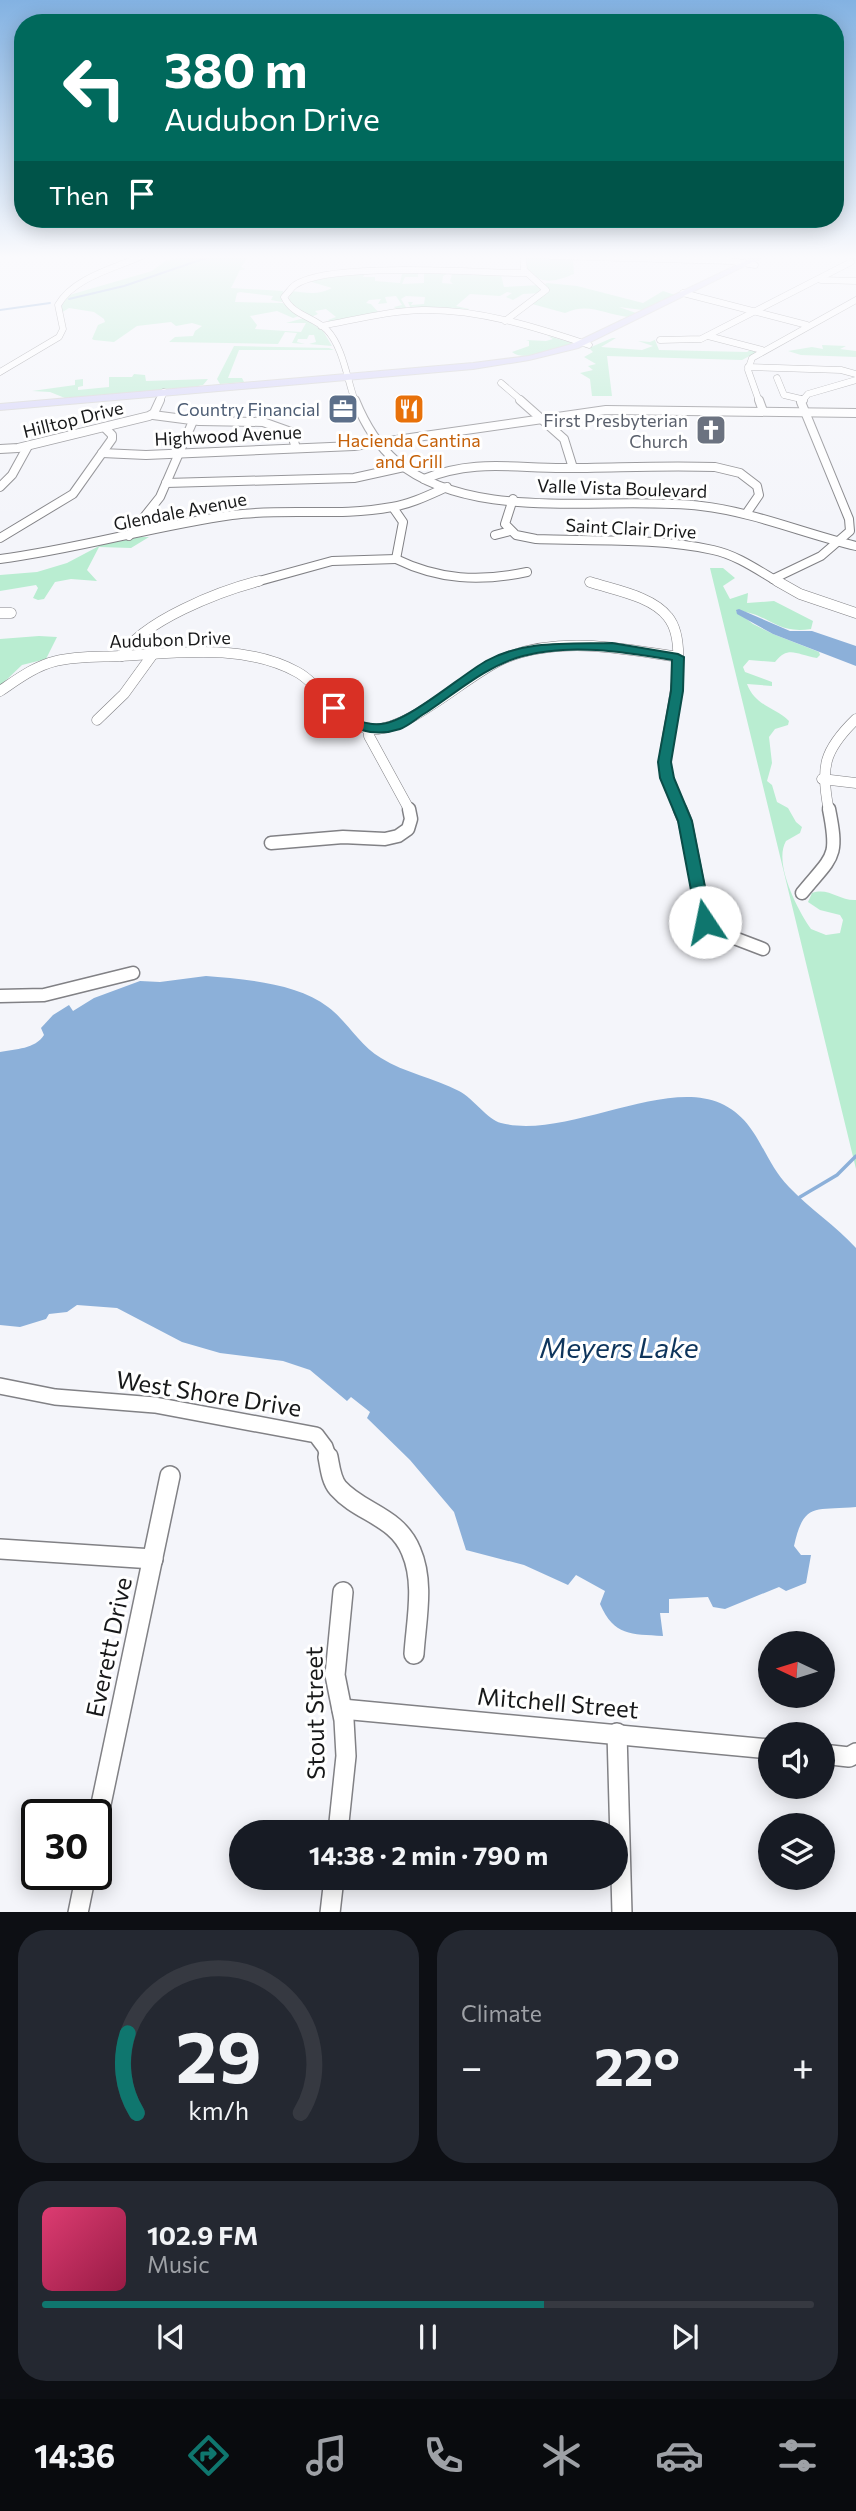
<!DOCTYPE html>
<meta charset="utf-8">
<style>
:root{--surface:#171b24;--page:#242831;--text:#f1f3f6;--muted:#9ea1a6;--line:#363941;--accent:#0f766e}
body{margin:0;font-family:Commissioner,sans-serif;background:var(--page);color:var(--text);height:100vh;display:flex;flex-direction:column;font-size:26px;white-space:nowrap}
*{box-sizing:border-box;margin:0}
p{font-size:23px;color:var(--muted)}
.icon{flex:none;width:38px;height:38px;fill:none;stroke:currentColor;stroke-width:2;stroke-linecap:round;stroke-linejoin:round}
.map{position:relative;height:1912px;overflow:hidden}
.drawer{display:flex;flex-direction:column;gap:18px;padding:18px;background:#0d0f14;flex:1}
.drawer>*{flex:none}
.banner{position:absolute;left:14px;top:14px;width:830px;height:214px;border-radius:28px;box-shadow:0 4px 18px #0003;background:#00695c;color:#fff;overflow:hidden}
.needle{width:46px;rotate:274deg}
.fabs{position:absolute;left:758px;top:1631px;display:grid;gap:14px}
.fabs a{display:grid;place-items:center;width:77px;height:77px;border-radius:50%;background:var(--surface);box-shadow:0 4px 18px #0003;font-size:35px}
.speed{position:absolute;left:21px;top:1799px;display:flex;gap:14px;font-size:35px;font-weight:700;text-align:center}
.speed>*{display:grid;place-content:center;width:91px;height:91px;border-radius:50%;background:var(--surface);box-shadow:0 4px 18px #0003;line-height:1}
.speed .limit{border:4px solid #111;border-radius:10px;background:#fff;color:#111}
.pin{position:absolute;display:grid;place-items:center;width:60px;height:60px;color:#fff;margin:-30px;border-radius:14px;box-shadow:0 4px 10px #0006}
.me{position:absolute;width:77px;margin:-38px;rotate:349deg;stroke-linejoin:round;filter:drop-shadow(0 0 5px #0008)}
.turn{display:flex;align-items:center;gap:24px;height:147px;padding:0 35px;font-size:32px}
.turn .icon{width:91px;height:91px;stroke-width:2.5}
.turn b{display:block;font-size:49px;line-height:60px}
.then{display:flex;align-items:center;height:66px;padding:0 35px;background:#0003;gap:14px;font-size:26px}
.big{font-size:52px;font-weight:700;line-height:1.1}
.drawer .widget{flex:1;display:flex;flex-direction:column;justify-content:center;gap:10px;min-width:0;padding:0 24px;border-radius:28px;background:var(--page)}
.drawer .dial{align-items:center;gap:0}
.dial svg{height:182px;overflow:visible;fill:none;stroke:var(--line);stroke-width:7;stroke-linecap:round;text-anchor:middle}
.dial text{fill:var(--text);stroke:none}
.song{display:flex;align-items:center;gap:21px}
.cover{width:84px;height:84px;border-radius:10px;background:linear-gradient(135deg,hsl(340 70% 55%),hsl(340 70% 35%))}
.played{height:7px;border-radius:4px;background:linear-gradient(90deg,var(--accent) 65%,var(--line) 65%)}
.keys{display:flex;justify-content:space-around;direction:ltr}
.heat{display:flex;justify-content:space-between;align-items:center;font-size:38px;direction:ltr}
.drawer .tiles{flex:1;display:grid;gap:18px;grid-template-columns:1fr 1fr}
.widget:last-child{grid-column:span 2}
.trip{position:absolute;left:229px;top:1820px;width:399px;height:70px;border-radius:35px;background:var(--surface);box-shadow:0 4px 18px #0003;font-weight:700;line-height:70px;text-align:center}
.menu{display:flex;height:112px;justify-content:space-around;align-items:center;background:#090b0e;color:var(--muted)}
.menu .icon{width:49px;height:49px}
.menu .on{color:var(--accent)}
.menu b{font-size:32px;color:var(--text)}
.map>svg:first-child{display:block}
.green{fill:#b9edd1}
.water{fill:#8cb0d9}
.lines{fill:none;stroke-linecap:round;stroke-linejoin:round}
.stream-far1{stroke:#8cb0d9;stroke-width:2}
.stream{stroke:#8cb0d9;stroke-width:3.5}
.minor-far5-casing{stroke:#818185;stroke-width:7}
.minor-far4-casing{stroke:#818185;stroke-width:10}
.minor-far3-casing{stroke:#818185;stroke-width:11}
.minor-far2-casing{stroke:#818185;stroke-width:15}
.minor-far1-casing{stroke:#818185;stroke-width:18}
.minor-casing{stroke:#818185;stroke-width:22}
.major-casing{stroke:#d1d1d1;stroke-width:2}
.minor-far5{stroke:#fff;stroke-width:6}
.minor-far4{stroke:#fff;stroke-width:8}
.minor-far3{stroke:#fff;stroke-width:10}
.minor-far2{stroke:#fff;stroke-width:12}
.minor-far1{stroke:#fff;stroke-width:15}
.minor{stroke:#fff;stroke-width:19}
.major{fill:#d6d4f8;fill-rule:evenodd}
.route{fill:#0f766e;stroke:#0a4d48;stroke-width:2}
.labels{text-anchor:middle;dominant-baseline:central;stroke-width:6;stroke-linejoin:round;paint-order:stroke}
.far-service-label{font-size:18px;fill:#4e5e75;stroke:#fff;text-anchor:end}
.far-street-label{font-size:18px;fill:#171819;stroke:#fff}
.far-worship-label{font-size:18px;fill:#5b616d;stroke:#fff;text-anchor:end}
.far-food-label{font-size:18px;fill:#c56008;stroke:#fff}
.near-street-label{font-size:24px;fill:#171819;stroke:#fff}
.near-water-label{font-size:28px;font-style:italic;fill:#0e355c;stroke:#fff}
</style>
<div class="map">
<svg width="856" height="1913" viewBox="0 0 856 1913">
<rect width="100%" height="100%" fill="#f4f5fa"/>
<g class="green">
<path d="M190,256H249L241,267L246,269L240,270L231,288L283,291L282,302L271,300L273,296L240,292L237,293L235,302L283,303L299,316L293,318L277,311L250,316L257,325L255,329L301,332L306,323H286L304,318L323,331L332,346L309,344L316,342L314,335H309L307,339H298L297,342L305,344L292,343L297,333L285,332L278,344L169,342L175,337L193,336L195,331L202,326L192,323L176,326L171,322L137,326L114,342L94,340L92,339L98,325L105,322L104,319L94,312L69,308L61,313L62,303L66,296L152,271L165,261Z"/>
<path d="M526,256L583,259V260L573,259L574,274C554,282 540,286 526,267Z"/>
<path d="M354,272L381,273H365L363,277H375V281L400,283L402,274H387L418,273V277H405L402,284L424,283V273L447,274L443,276L442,283L453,284L450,281L452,274L501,275L504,287L540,285L542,290L541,293L523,294L513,300L506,297L512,293L507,292L500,296L470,294L456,306L469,309L466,312L411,309L408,302H413L411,305L424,304L425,297L406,296L401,299L407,309L399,311L394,307L402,305L396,296L385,297L387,303L378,304L381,299L369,300L366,303L371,304L380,314L331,323L328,320L336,317L326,309L315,311L318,314L311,317L294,308L289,301L290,291C305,292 318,296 332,288L305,280Z"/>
<path d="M547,283L577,286L643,303L663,291L675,295L642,310L619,307L636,313L628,317C604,314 588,302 565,313L532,304L548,292L545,284Z"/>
<path d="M548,336L573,343C560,349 526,363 512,352L529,346V341L526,340L546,341L553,339Z"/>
<path d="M612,338H616L601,347L642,350L653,346L638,341L650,342L659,338L655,340L659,350L747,352L752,349L757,352L742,360L607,356L612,396H592L590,379L580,373L593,370L588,366L596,364L584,357L593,352L589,348Z"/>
<path d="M822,345L846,346L840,349L856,351V357L801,355L788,351L812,347L823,349Z"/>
<path d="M234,346L329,348L334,350H239L228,378H242L244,382L220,384L217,379Z"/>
<path d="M134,374L145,375L146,381L208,379L203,385L193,387L65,398L50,392L32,391L75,385V380L83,379V386L78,387V390L109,387V377H132Z"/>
<path d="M140,537H149L131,548L99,547L87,570L97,581L71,579L55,582L44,599L38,600L33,598L38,588L36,585L0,591V575L37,572L67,563L101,545Z"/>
<path d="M710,568H723L735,578L723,586L730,599L748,593L747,603L774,601L813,621L811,629C775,635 768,612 736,611L753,624L773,634L819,652L820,655L817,658C796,655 789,645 775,662L749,660L743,667L745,672L772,682V686L747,684C755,706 775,707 789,721L788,725L775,729L769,737L772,763L767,781L772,785L777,802L788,808L796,822L802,827L800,833L786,841C773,863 798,911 811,929L826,935L840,933L843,920L840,915L820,910L808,902L812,893C829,887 839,901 856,900V1169Z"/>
<path d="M39,636L57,637L46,659L22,665L0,686V639Z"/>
</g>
<g class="water">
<path d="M739,609L790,631H812L856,646V666L773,634L737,614L736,610Z"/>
<path d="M206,976C244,979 297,983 328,1007C348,1022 359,1045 381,1058C405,1073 434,1078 459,1091C473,1098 488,1120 501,1123C564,1140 662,1078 720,1103C759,1120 762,1160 789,1187C810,1209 836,1226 856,1248V1507C815,1511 804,1501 794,1546L801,1555H811L806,1583L786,1591L779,1587L725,1609L713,1607L708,1597L669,1599V1613H660L663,1636C631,1634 614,1636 600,1604L605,1591L576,1575L568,1585L524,1565L466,1550L454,1512L410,1460L367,1418L370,1412L351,1397L347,1401L310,1370L283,1361L220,1353L182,1342L117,1308L77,1305L67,1312L49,1314L46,1319L20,1327L0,1325V1052C16,1049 35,1049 44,1035L41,1028L53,1015L69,1005L73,1011L94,998L140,981L160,982Z"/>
</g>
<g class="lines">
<g class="stream-far1">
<path d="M69,299L124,286L212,256"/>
<path d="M0,310L50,303"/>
</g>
<path class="stream" d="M800,1197L837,1175L856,1156"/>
<g class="minor-far5-casing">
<g id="minor-far5">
<path d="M551,256L731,261L755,265"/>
<path d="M821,280L856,281"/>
<path d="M683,293L807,325"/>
<path d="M505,321L546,290L524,270L523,256"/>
<path d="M321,326C354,320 388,311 422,310C479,309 535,327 589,345"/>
<path d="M708,336L762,350"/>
<path d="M660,340L701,339L851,262"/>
<path d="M748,367L841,370L856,374"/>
<path d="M0,372L59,337L63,329L58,305C73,278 115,268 142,256"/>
<path d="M777,378L784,395L801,399"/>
<path d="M501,383L522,401"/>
<path d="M160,401L164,392"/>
<path d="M355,401C347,379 343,347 327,330C313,316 293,316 284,297C288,293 291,288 295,285C330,261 479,273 526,273"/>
<path d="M759,401L748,370L752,358L856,300"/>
<path d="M802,401L808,394L856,380"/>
</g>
</g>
<g class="minor-far4-casing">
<g id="minor-far4">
<path d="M355,400C364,422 377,445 396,461C473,525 608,495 701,506C754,512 805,534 856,546"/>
<path d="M520,400L564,439L573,468"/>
<path d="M759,400L763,411"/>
<path d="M153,415L199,421L263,422L291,432L296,448"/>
<path d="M0,449L18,448L149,416L154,413L160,400"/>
<path d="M102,453L146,455L354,446L606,410L856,413"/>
<path d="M424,479C473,459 512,468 563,468C614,468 664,465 715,467L740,473L757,486L759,495L746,514"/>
<path d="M166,483L354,478L404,467"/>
<path d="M0,487L12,475L28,446"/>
<path d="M513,499L505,524L516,535L536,539C590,541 661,538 713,550C737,555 759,571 780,583"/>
<path d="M394,509L403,522L396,559"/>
<path d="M495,535L510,531"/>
<path d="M129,536L160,497L193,421"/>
<path d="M0,538L73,494L112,439V435L105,428"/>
<path d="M0,559C78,549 154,526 232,515C285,508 339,517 392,507C411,504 429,495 447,487"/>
<path d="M396,559C439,580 480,582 527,572"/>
<path d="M773,579L821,556L850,531L849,519L801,402L803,400"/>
<path d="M252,583L332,561L396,559"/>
</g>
</g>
<g class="minor-far3-casing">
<g id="minor-far3">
<path d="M777,581L800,594L856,613"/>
<path d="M590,582C614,590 652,596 668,617C692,646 667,725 664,760C663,777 674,795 681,811"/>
<path d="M0,613H11"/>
<path d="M122,656C142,621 220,591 259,581"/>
<path d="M0,691C18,679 35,666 56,661C76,656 99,657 119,656C177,653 244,643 297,672C323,686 340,726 371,729C408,733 467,674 505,658C559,636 622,648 678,657"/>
<path d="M97,720L124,694L153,654"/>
<path d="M368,728L369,736L410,811"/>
<path d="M822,779L856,783"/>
<path d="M829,811C820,767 824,750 856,719"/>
</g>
</g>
<g class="minor-far2-casing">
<g id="minor-far2">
<path d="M680,809L685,821L705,922L729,936L763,949"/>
<path d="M271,843L343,837L385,839L398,836L408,829L411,819L409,809"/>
<path d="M802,893C833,855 839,859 829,809"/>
<path d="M0,996L44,995L133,973"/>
</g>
</g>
<g class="minor-far1-casing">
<path id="minor-far1" d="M0,1386L55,1397L155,1405L316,1435L325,1447L329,1459"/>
</g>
<g class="minor-casing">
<g id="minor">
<path d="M328,1457C330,1467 331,1480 338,1488C360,1513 397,1516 411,1551C425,1583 416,1621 414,1654"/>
<path d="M0,1549L153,1559"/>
<path d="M342,1709L770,1749"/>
<path d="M617,1733L622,1913"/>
<path d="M822,1754L849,1757L856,1753"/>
<path d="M96,1828L170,1476"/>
<path d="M338,1832L346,1756L344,1720L335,1675L343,1592"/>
<path d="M78,1913L86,1874"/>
<path d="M330,1913L334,1878"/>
</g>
</g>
<g class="major-casing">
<path id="major" d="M756,256H765L578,348L529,360L473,369L0,410V404L473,363L529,356L572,344Z"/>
</g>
<use href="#minor-far5" class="minor-far5"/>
<use href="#minor-far4" class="minor-far4"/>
<use href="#minor-far3" class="minor-far3"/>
<use href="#minor-far2" class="minor-far2"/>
<use href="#minor-far1" class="minor-far1"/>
<use href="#minor" class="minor"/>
<use href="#major" class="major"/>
</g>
<linearGradient id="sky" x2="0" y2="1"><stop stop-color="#83b2e2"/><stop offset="0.49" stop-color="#fafafd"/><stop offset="1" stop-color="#fafafd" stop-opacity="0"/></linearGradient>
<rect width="856" height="524" fill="url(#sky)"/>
<path class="route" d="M612,643L678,654L684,657L683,691L671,762L674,778L692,821L712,922L710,925H699L697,922L678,821L660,778L658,762L671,691L672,660C624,652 571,643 523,656C488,665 457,692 427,712C418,717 409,726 400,729C373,738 345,729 328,708L334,704C352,710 353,726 381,724C408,722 460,676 486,661C524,640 570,644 612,643Z"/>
<defs>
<g id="office-square" transform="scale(1.575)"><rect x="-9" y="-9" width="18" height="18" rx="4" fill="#5c6f8a" stroke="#fff"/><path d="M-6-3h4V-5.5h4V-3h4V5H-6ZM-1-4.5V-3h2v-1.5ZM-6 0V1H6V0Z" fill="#fff"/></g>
<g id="restaurant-square" transform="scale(1.575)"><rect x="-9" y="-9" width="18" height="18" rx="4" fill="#e8710a" stroke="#fff"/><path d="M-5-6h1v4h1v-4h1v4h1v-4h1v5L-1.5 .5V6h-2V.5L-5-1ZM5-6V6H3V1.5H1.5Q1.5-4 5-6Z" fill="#fff"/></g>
<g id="church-square" transform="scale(1.575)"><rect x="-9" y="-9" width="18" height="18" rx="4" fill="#6b7280" stroke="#fff"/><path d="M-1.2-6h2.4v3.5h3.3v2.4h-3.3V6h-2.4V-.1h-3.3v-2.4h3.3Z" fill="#fff"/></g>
</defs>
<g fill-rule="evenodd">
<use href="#office-square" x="343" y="409"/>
<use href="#restaurant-square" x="409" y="409"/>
<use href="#church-square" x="711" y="430"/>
</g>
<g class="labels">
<g class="far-service-label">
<text x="320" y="409">Country Financial</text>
</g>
<g class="far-street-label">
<text transform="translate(73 419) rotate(-14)">Hilltop Drive</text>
<text transform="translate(228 435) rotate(-3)">Highwood Avenue</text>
<text transform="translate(622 488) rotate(2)">Valle Vista Boulevard</text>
<text transform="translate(180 511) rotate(-11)">Glendale Avenue</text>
<text transform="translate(631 528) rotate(3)">Saint Clair Drive</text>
<text transform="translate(170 639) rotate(-2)">Audubon Drive</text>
</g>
<g class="far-worship-label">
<text x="688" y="420">First Presbyterian<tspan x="688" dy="21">Church</tspan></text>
</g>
<g class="far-food-label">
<text x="409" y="440">Hacienda Cantina<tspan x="409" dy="21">and Grill</tspan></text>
</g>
<g class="near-street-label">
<text transform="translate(209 1393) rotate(9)">West Shore Drive</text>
<text transform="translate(108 1647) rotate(-78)">Everett Drive</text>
<text transform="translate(558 1702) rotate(5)">Mitchell Street</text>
<text transform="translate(314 1713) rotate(-91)">Stout Street</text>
</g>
<g class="near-water-label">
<text x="619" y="1347">Meyers Lake</text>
</g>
</g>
</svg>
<div class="fabs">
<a><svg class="needle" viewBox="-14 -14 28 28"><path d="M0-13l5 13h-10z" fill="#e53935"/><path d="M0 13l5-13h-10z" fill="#9ea1a6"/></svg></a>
<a><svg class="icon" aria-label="sound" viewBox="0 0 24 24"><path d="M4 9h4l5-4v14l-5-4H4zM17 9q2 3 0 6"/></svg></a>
<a><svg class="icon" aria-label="layers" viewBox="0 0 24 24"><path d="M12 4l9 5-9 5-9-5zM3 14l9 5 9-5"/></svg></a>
</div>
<div class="speed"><div class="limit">30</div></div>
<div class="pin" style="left:334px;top:708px;background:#d93025"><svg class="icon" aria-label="arrive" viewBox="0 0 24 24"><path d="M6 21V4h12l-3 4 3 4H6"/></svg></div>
<svg class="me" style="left:705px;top:922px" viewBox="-20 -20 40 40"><circle r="19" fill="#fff"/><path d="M0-13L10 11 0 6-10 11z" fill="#0f766e"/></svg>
<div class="trip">14:38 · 2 min · 790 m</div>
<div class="banner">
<div class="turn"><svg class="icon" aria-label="left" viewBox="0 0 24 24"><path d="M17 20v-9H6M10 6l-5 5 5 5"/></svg><div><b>380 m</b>Audubon Drive</div></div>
<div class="then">Then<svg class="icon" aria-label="arrive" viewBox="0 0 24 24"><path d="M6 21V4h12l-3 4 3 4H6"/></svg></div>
</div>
</div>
<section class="drawer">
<div class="tiles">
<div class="widget dial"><svg viewBox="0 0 100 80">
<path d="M14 69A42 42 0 1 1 86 69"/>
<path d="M14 69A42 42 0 0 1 10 34" stroke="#0f766e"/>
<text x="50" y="56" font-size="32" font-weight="700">29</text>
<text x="50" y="72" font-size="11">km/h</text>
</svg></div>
<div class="widget"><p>Climate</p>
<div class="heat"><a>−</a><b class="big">22°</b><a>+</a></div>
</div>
<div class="widget">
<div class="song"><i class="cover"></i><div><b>102.9 FM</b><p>Music</p></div></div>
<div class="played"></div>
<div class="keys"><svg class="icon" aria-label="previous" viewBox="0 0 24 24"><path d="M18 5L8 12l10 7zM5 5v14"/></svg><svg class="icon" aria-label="pause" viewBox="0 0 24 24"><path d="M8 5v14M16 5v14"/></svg><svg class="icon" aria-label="next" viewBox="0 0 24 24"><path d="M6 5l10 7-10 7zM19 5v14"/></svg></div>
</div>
</div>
</section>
<nav class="menu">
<b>14:36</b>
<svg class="icon on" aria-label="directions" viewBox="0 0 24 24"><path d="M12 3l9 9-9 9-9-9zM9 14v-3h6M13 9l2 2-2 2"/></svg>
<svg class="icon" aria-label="music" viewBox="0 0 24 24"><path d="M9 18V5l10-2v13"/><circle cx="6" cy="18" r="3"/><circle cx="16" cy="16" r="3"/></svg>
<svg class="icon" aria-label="phone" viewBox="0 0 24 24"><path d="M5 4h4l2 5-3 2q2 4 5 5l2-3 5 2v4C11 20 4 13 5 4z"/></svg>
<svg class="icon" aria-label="climate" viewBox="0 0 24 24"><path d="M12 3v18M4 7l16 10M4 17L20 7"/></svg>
<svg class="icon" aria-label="car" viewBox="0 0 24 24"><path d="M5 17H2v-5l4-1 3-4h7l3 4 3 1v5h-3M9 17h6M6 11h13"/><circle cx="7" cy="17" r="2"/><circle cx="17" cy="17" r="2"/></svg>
<svg class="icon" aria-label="filters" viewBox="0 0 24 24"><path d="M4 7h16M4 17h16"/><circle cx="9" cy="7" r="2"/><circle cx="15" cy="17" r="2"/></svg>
</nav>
